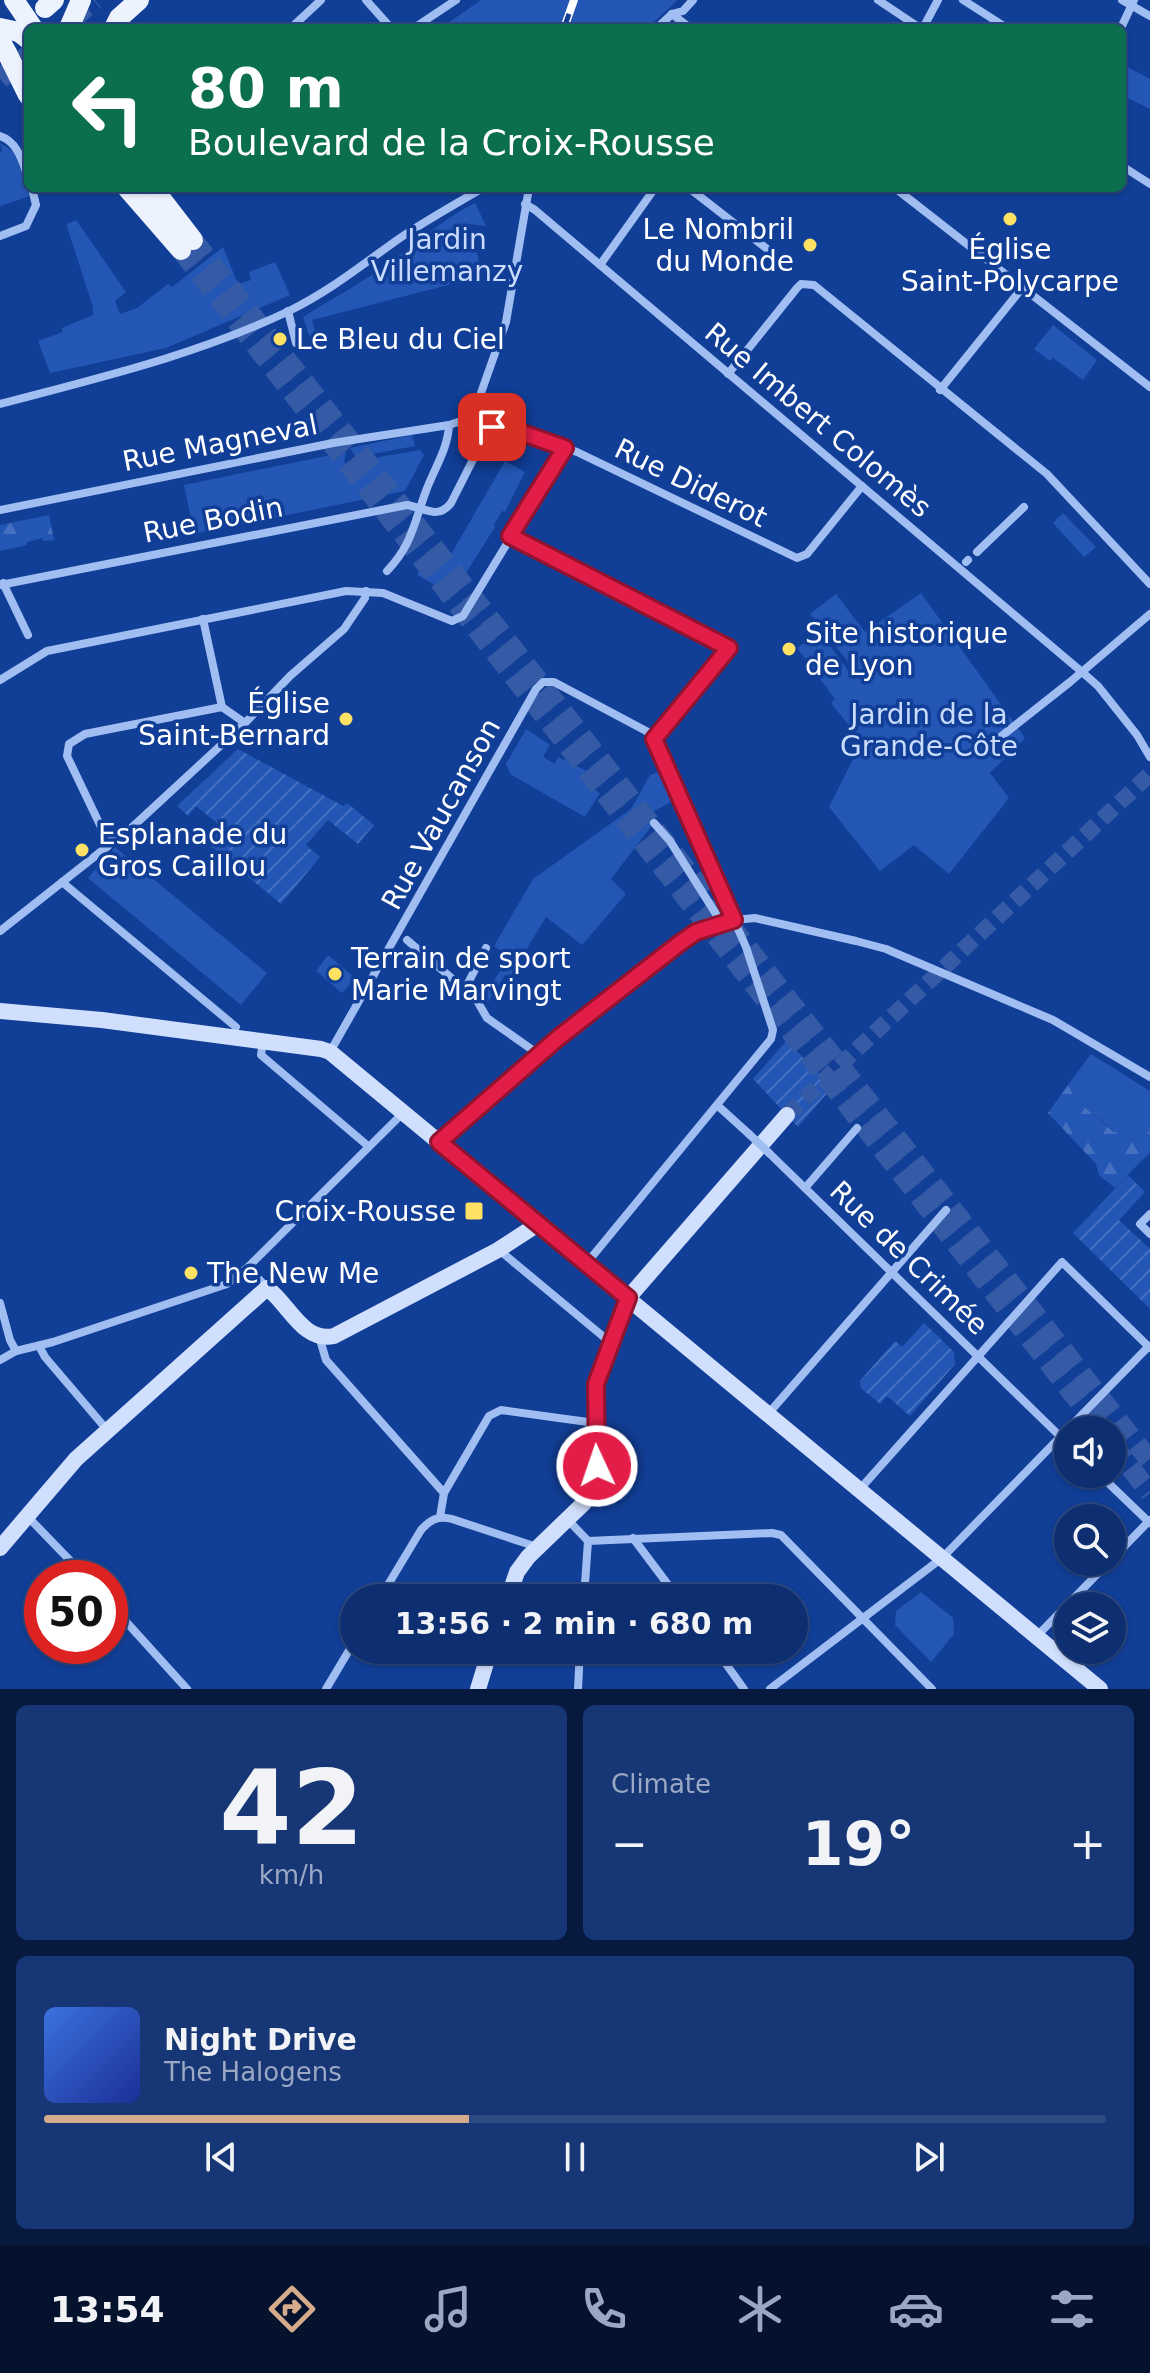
<!DOCTYPE html>
<meta charset="utf-8">
<style>
:root{--surface:#0d2e70;--page:#163675;--text:#f1f3f6;--muted:#9aa8c3;--line:#2d4a83;--accent:#d6ab8b}
body{margin:0;font-family:"DejaVu Sans",sans-serif;background:var(--page);color:var(--text);height:100vh;display:flex;flex-direction:column;font-size:30px;white-space:nowrap}
*{box-sizing:border-box;margin:0}
p{font-size:26px;color:var(--muted)}
.icon{flex:none;width:44px;height:44px;fill:none;stroke:currentColor;stroke-width:2;stroke-linecap:round;stroke-linejoin:round}
.map{position:relative;height:1689px;overflow:hidden}
.panel{display:flex;flex-direction:column;gap:16px;padding:16px;background:#07193e;flex:1}
.panel>*{flex:none}
.top-card{position:absolute;left:24px;top:24px;width:1102px;height:168px;border-radius:12px;box-shadow:0 2px 6px #0004,0 0 0 2px var(--line);background:#0b6e4f;color:#fff;overflow:hidden}
.controls{position:absolute;left:1054px;top:1416px;display:grid;gap:16px}
.controls a{display:grid;place-items:center;width:72px;height:72px;border-radius:50%;background:var(--surface);box-shadow:0 2px 6px #0004,0 0 0 2px var(--line);font-size:40px}
.speed{position:absolute;left:24px;top:1560px;display:flex;gap:16px;font-size:40px;font-weight:700;text-align:center}
.speed>*{display:grid;place-content:center;width:104px;height:104px;border-radius:50%;background:var(--surface);box-shadow:0 2px 6px #0004,0 0 0 2px var(--line);line-height:1}
.speed .limit{border:12px solid #d22;background:#fff;color:#111}
.pin{position:absolute;display:grid;place-items:center;width:68px;height:68px;color:#fff;margin:-34px;border-radius:16px;box-shadow:0 4px 12px #0006}
.me{position:absolute;width:88px;margin:-44px;rotate:357deg;stroke-linejoin:round;filter:drop-shadow(0 0 6px #0008)}
.turn{display:flex;align-items:center;gap:28px;height:168px;padding:0 32px;font-size:36px}
.turn .icon{width:104px;height:104px;stroke-width:2.5}
.turn b{display:block;font-size:56px;line-height:68px}
.big{font-size:60px;font-weight:700;line-height:1.1}
.panel .card{flex:1;display:flex;flex-direction:column;justify-content:center;gap:12px;min-width:0;padding:0 28px;border-radius:12px;background:var(--page)}
.panel .dial{align-items:center;gap:0}
.dial b{font-size:104px;line-height:1}
.song{display:flex;align-items:center;gap:24px}
.cover{width:96px;height:96px;border-radius:12px;background:linear-gradient(135deg,hsl(220 70% 55%),hsl(230 70% 35%))}
.played{height:8px;border-radius:4px;background:linear-gradient(90deg,var(--accent) 40%,var(--line) 40%)}
.keys{display:flex;justify-content:space-around;direction:ltr}
.heat{display:flex;justify-content:space-between;align-items:center;font-size:44px;direction:ltr}
.panel .tiles{flex:1;display:grid;gap:16px;grid-template-columns:1fr 1fr}
.card:last-child{grid-column:span 2}
.trip{position:absolute;left:340px;top:1584px;width:468px;height:80px;border-radius:40px;background:var(--surface);box-shadow:0 2px 6px #0004,0 0 0 2px var(--line);font-weight:700;line-height:80px;text-align:center}
.menu{display:flex;height:128px;justify-content:space-around;align-items:center;background:#05122d;color:var(--muted)}
.menu .icon{width:56px;height:56px}
.menu .on{color:var(--accent)}
.menu b{font-size:36px;color:var(--text)}
.map>svg:first-child{display:block}
.green{fill:#2457b5}
.forest{fill:url(#forest-firs)}
.garden{fill:url(#garden-furrows)}
.lines{fill:none;stroke-linecap:round;stroke-linejoin:round}
.secondary-tunnel{stroke:#355ba6;stroke-width:16;stroke-dasharray:16 8;stroke-linecap:butt}
.primary-tunnel{stroke:#355ba6;stroke-width:20;stroke-dasharray:20 10;stroke-linecap:butt}
.street{stroke:#a1bef3;stroke-width:8}
.secondary{stroke:#d0dffd;stroke-width:16}
.primary{stroke:#edf2ff;stroke-width:20}
.rail-casing{stroke:#fff;stroke-width:8}
.rail{stroke:#113e96;stroke-width:5;stroke-dasharray:15;stroke-linecap:butt}
.street-bridge{stroke:#a1bef3;stroke-width:8}
.primary-bridge{stroke:#edf2ff;stroke-width:20}
.route-casing{stroke:#92132f;stroke-width:20}
.route{stroke:#e11d48;stroke-width:14}
.poi-dot{fill:#ffe163;stroke:#113e96;stroke-width:3}
.labels{text-anchor:middle;dominant-baseline:central;stroke-width:7;stroke-linejoin:round;paint-order:stroke}
.poi-label{font-size:28px;fill:#fff;stroke:#113e96;text-anchor:start}
.park-label{font-size:28px;fill:#c9dcfd;stroke:#113e96}
.street-label{font-size:28px;fill:#fff;stroke:#113e96}
</style>
<div class="map">
<svg width="1150" height="1689" viewBox="0 0 1150 1689">
<defs>
<pattern id="forest-firs" width="22" height="20" patternUnits="userSpaceOnUse" patternTransform="scale(2)"><rect width="22" height="20" fill="#2457b5"/><path d="M5 1l3.5 6h-7zM16 11l3.5 6h-7z" fill="#4570c0"/></pattern>
<pattern id="garden-furrows" width="10" height="10" patternUnits="userSpaceOnUse" patternTransform="scale(2)"><rect width="10" height="10" fill="#2457b5"/><path d="M-1 1l2-2M0 10L10 0M9 11l2-2" fill="none" stroke="#4570c0"/></pattern>
</defs>
<rect width="100%" height="100%" fill="#113e96"/>
<g class="green">
<path d="M481,0H676L677,1L647,28H441Z"/>
<path d="M1122,64L1150,79V109L1122,95Z"/>
<path d="M0,143L14,152L30,196L0,206V153L2,151Z"/>
<path d="M475,203L486,226L469,224L483,276L312,320L317,340L311,341L303,317C324,303 346,292 367,278C405,254 435,223 475,203Z"/>
<path d="M76,220L126,292L115,301L120,314L137,308L168,284L172,287L223,247L238,284L251,280L249,272L275,262L290,295L166,348L50,373L38,341L62,332V328L93,315V307L68,230L67,224Z"/>
<path d="M1053,325L1097,360L1083,380L1053,358L1050,361L1034,349Z"/>
<path d="M412,435L415,446L356,457L350,448Z"/>
<path d="M420,450L424,455L405,491L194,534L184,485L346,452L344,463Z"/>
<path d="M505,461L525,472L505,512L502,511L494,525L495,527L449,600L438,593L440,588L417,575L434,547L450,556Z"/>
<path d="M1063,513L1096,547L1084,557L1053,523Z"/>
<path d="M921,593L1025,738L990,773L1009,798L949,874L914,845L880,871L829,807L859,747L852,736L855,733L831,703L835,699L797,648L820,632L855,680L849,663L810,614L836,594L865,632Z"/>
<path d="M526,729L550,745L543,757L555,764L558,757L595,775V790L600,793L585,817L510,774L506,764Z"/>
<path d="M658,772L671,802L651,813L656,820L611,879L626,894L582,945L546,917L510,977L505,975L488,1002L481,998L510,957L494,946L533,879L631,809L650,775Z"/>
<path d="M115,847L267,973L241,1005L88,878Z"/>
<path d="M328,955L355,978L342,993L316,971Z"/>
<path d="M1091,1054L1150,1091V1153L1146,1157L1082,1105L1093,1090L1076,1074Z"/>
<path d="M921,1592L953,1618L954,1634L931,1662L895,1625L896,1611Z"/>
</g>
<g class="forest">
<path d="M49,515L54,540L43,541L42,538L27,542V545L0,551V525Z"/>
<path d="M1076,1074L1093,1090L1082,1105L1114,1132L1126,1119L1149,1121L1150,1152L1115,1188L1099,1175L1096,1164L1048,1113Z"/>
</g>
<g class="garden">
<path d="M238,749L343,806L347,803L374,825L358,844L328,820L306,845L320,857L281,904L208,844L222,827L196,806L188,816L177,806Z"/>
<path d="M786,1041L837,1091L834,1095L829,1091L798,1127L753,1079Z"/>
<path d="M1128,1175L1145,1192L1119,1220L1150,1249V1309L1073,1233Z"/>
<path d="M924,1323L954,1352L955,1364L910,1416L887,1396L880,1404L861,1388L860,1381L895,1341L902,1347Z"/>
</g>
<g class="lines">
<path class="secondary-tunnel" d="M787,1115L1150,774"/>
<g class="primary-tunnel">
<path d="M71,20L95,0"/>
<path d="M0,79L28,55"/>
<path d="M193,240L1150,1461"/>
<path d="M181,250L1101,1430"/>
<path d="M1112,1444L1150,1493"/>
</g>
<g class="street">
<path d="M366,0L391,28"/>
<path d="M878,0L920,28"/>
<path d="M963,0L1007,28"/>
<path d="M1122,0L1150,16"/>
<path d="M672,14L683,11L693,0"/>
<path d="M672,14L690,28"/>
<path d="M291,28L321,0"/>
<path d="M414,28L456,0"/>
<path d="M657,28L672,14"/>
<path d="M923,28L938,0"/>
<path d="M1121,28L1134,0"/>
<path d="M0,136C18,142 22,161 28,178"/>
<path d="M1122,166L1150,184"/>
<path d="M689,188L771,252"/>
<path d="M895,188L1150,387"/>
<path d="M525,204L535,210L1082,672L1098,686L1137,735L1150,757"/>
<path d="M0,236L26,226L36,205L32,188"/>
<path d="M600,265L655,188"/>
<path d="M288,311L296,343"/>
<path d="M728,374L797,288L801,284L814,285L1047,474L1150,584"/>
<path d="M940,390L1023,287"/>
<path d="M0,404C98,378 197,355 289,311C330,291 363,264 400,238C427,220 455,204 483,188"/>
<path d="M0,510L333,443L449,425L464,420L475,410L506,322L529,188"/>
<path d="M510,536L729,648L654,739"/>
<path d="M977,552L1024,507"/>
<path d="M966,562L968,560"/>
<path d="M387,571C412,545 414,523 426,491C434,469 448,449 449,425"/>
<path d="M3,583L28,635"/>
<path d="M0,585L407,505C425,508 438,520 451,503L486,434L492,427L500,425L577,452L797,558L807,554L862,486"/>
<path d="M203,619L222,707L245,723"/>
<path d="M0,680L47,651L346,591L383,593L452,621L463,616L565,448"/>
<path d="M222,707L85,734L69,744L67,756L102,829L114,835L128,831L245,723L290,676L344,629L365,598L366,591"/>
<path d="M989,746L1070,682L1150,614"/>
<path d="M654,823L670,841L716,914"/>
<path d="M62,882L236,1027"/>
<path d="M0,931L108,846L114,835"/>
<path d="M407,940L476,999L487,1018L534,1051"/>
<path d="M465,989L486,948"/>
<path d="M263,1041L261,1055L368,1146"/>
<path d="M330,1052L536,689L543,682H554L648,732L654,739L746,947L773,1030L771,1039L586,1264"/>
<path d="M717,1105L749,1134"/>
<path d="M439,1142L558,1038L680,943L696,932L734,920L755,918L856,941L886,949L1053,1020L1150,1077"/>
<path d="M769,1153L1068,1444"/>
<path d="M805,1188L857,1128"/>
<path d="M1150,1214L1140,1224L1150,1234"/>
<path d="M499,1250L611,1343"/>
<path d="M248,1267L267,1288"/>
<path d="M0,1303L10,1340L16,1351"/>
<path d="M322,1338L321,1343L326,1360L444,1493"/>
<path d="M39,1346L45,1357L108,1431"/>
<path d="M0,1360L16,1351L53,1342L227,1284L248,1267L403,1113"/>
<path d="M768,1414L946,1210"/>
<path d="M1099,1474L1150,1523"/>
<path d="M860,1489L1062,1262L1150,1348"/>
<path d="M28,1517L87,1578"/>
<path d="M440,1517L444,1493L489,1416L501,1410L595,1423"/>
<path d="M568,1520L588,1541L772,1533L781,1535L932,1689"/>
<path d="M633,1538L678,1598"/>
<path d="M1112,1559L1150,1520"/>
<path d="M380,1598L421,1530C430,1520 438,1515 452,1519L537,1547"/>
<path d="M584,1598L588,1541"/>
<path d="M110,1604L187,1689"/>
<path d="M1037,1636L1109,1562"/>
<path d="M716,1650L744,1689"/>
<path d="M326,1689L354,1642"/>
<path d="M578,1689L580,1650"/>
<path d="M770,1689L942,1558L1149,1346"/>
</g>
<g class="secondary">
<path d="M0,1011L102,1020L321,1049L330,1052L1100,1689"/>
<path d="M0,1548L76,1459L267,1288C289,1304 303,1343 334,1336L498,1250L538,1224"/>
<path d="M508,1598L517,1572L528,1557L584,1503L595,1483L597,1466L596,1384L628,1298L787,1115"/>
<path d="M478,1689L490,1650"/>
</g>
<g class="primary">
<path d="M45,8L54,0"/>
<path d="M69,28L81,0"/>
<path d="M114,28L119,18L139,0"/>
<path d="M7,53L28,95"/>
<path d="M127,188L181,250"/>
<path d="M153,188L193,240"/>
</g>
<g class="rail-casing">
<path id="rail" d="M564,28L574,0"/>
</g>
<use href="#rail" class="rail"/>
<path class="street-bridge" d="M749,1134L769,1153"/>
<g class="primary-bridge">
<path d="M14,0L33,28"/>
<path d="M0,28L19,32L28,39"/>
<path d="M0,40L7,53"/>
</g>
</g>
<g class="lines">
<g class="route-casing">
<path id="route" d="M492,427L500,425L565,448L510,536L729,648L654,739L734,920L696,932L680,943L558,1038L439,1142L628,1298L596,1384L597,1466"/>
</g>
<use href="#route" class="route"/>
</g>
<g class="poi-dot">
<circle cx="1010" cy="219" r="8"/>
<circle cx="810" cy="245" r="8"/>
<circle cx="280" cy="339" r="8"/>
<circle cx="789" cy="649" r="8"/>
<circle cx="346" cy="719" r="8"/>
<circle cx="82" cy="850" r="8"/>
<circle cx="335" cy="974" r="8"/>
<rect x="464" y="1201" width="20" height="20" rx="4"/>
<circle cx="191" cy="1273" r="8"/>
</g>
<g class="labels">
<g class="poi-label">
<text x="794" y="229" text-anchor="end">Le Nombril<tspan x="794" dy="32">du Monde</tspan></text>
<text x="1010" y="249" text-anchor="middle">Église<tspan x="1010" dy="32">Saint-Polycarpe</tspan></text>
<text x="296" y="339">Le Bleu du Ciel</text>
<text x="805" y="633">Site historique<tspan x="805" dy="32">de Lyon</tspan></text>
<text x="330" y="703" text-anchor="end">Église<tspan x="330" dy="32">Saint-Bernard</tspan></text>
<text x="98" y="834">Esplanade du<tspan x="98" dy="32">Gros Caillou</tspan></text>
<text x="351" y="958">Terrain de sport<tspan x="351" dy="32">Marie Marvingt</tspan></text>
<text x="456" y="1211" text-anchor="end">Croix-Rousse</text>
<text x="207" y="1273">The New Me</text>
</g>
<g class="park-label">
<text x="447" y="239">Jardin<tspan x="447" dy="32">Villemanzy</tspan></text>
<text x="929" y="714">Jardin de la<tspan x="929" dy="32">Grande-Côte</tspan></text>
</g>
<g class="street-label">
<text transform="translate(818 420) rotate(40)">Rue Imbert Colomès</text>
<text transform="translate(220 443) rotate(-11)">Rue Magneval</text>
<text transform="translate(691 483) rotate(26)">Rue Diderot</text>
<text transform="translate(213 520) rotate(-11)">Rue Bodin</text>
<text transform="translate(441 814) rotate(-61)">Rue Vaucanson</text>
<text transform="translate(909 1258) rotate(44)">Rue de Crimée</text>
</g>
</g>
</svg>
<div class="controls">
<a><svg class="icon" aria-label="sound" viewBox="0 0 24 24"><path d="M4 9h4l5-4v14l-5-4H4zM17 9q2 3 0 6"/></svg></a>
<a><svg class="icon" aria-label="search" viewBox="0 0 24 24"><circle cx="10" cy="10" r="6"/><path d="M15 15l6 6"/></svg></a>
<a><svg class="icon" aria-label="layers" viewBox="0 0 24 24"><path d="M12 4l9 5-9 5-9-5zM3 14l9 5 9-5"/></svg></a>
</div>
<div class="speed"><div class="limit">50</div></div>
<div class="pin" style="left:492px;top:427px;background:#d93025"><svg class="icon" aria-label="arrive" viewBox="0 0 24 24"><path d="M6 21V4h12l-3 4 3 4H6"/></svg></div>
<svg class="me" style="left:597px;top:1466px" viewBox="-20 -20 40 40"><circle r="17" fill="#e11d48" stroke="#fff" stroke-width="3"/><path d="M0-11L8 9 0 5-8 9z" fill="#fff"/></svg>
<div class="trip">13:56 · 2 min · 680 m</div>
<div class="top-card">
<div class="turn"><svg class="icon" aria-label="left" viewBox="0 0 24 24"><path d="M17 20v-9H6M10 6l-5 5 5 5"/></svg><div><b>80 m</b>Boulevard de la Croix-Rousse</div></div>
</div>
</div>
<section class="panel">
<div class="tiles">
<div class="card dial"><b>42</b><p>km/h</p></div>
<div class="card"><p>Climate</p>
<div class="heat"><a>−</a><b class="big">19°</b><a>+</a></div>
</div>
<div class="card">
<div class="song"><i class="cover"></i><div><b>Night Drive</b><p>The Halogens</p></div></div>
<div class="played"></div>
<div class="keys"><svg class="icon" aria-label="previous" viewBox="0 0 24 24"><path d="M18 5L8 12l10 7zM5 5v14"/></svg><svg class="icon" aria-label="pause" viewBox="0 0 24 24"><path d="M8 5v14M16 5v14"/></svg><svg class="icon" aria-label="next" viewBox="0 0 24 24"><path d="M6 5l10 7-10 7zM19 5v14"/></svg></div>
</div>
</div>
</section>
<nav class="menu">
<b>13:54</b>
<svg class="icon on" aria-label="directions" viewBox="0 0 24 24"><path d="M12 3l9 9-9 9-9-9zM9 14v-3h6M13 9l2 2-2 2"/></svg>
<svg class="icon" aria-label="music" viewBox="0 0 24 24"><path d="M9 18V5l10-2v13"/><circle cx="6" cy="18" r="3"/><circle cx="16" cy="16" r="3"/></svg>
<svg class="icon" aria-label="phone" viewBox="0 0 24 24"><path d="M5 4h4l2 5-3 2q2 4 5 5l2-3 5 2v4C11 20 4 13 5 4z"/></svg>
<svg class="icon" aria-label="climate" viewBox="0 0 24 24"><path d="M12 3v18M4 7l16 10M4 17L20 7"/></svg>
<svg class="icon" aria-label="car" viewBox="0 0 24 24"><path d="M5 17H2v-5l4-1 3-4h7l3 4 3 1v5h-3M9 17h6M6 11h13"/><circle cx="7" cy="17" r="2"/><circle cx="17" cy="17" r="2"/></svg>
<svg class="icon" aria-label="filters" viewBox="0 0 24 24"><path d="M4 7h16M4 17h16"/><circle cx="9" cy="7" r="2"/><circle cx="15" cy="17" r="2"/></svg>
</nav>
